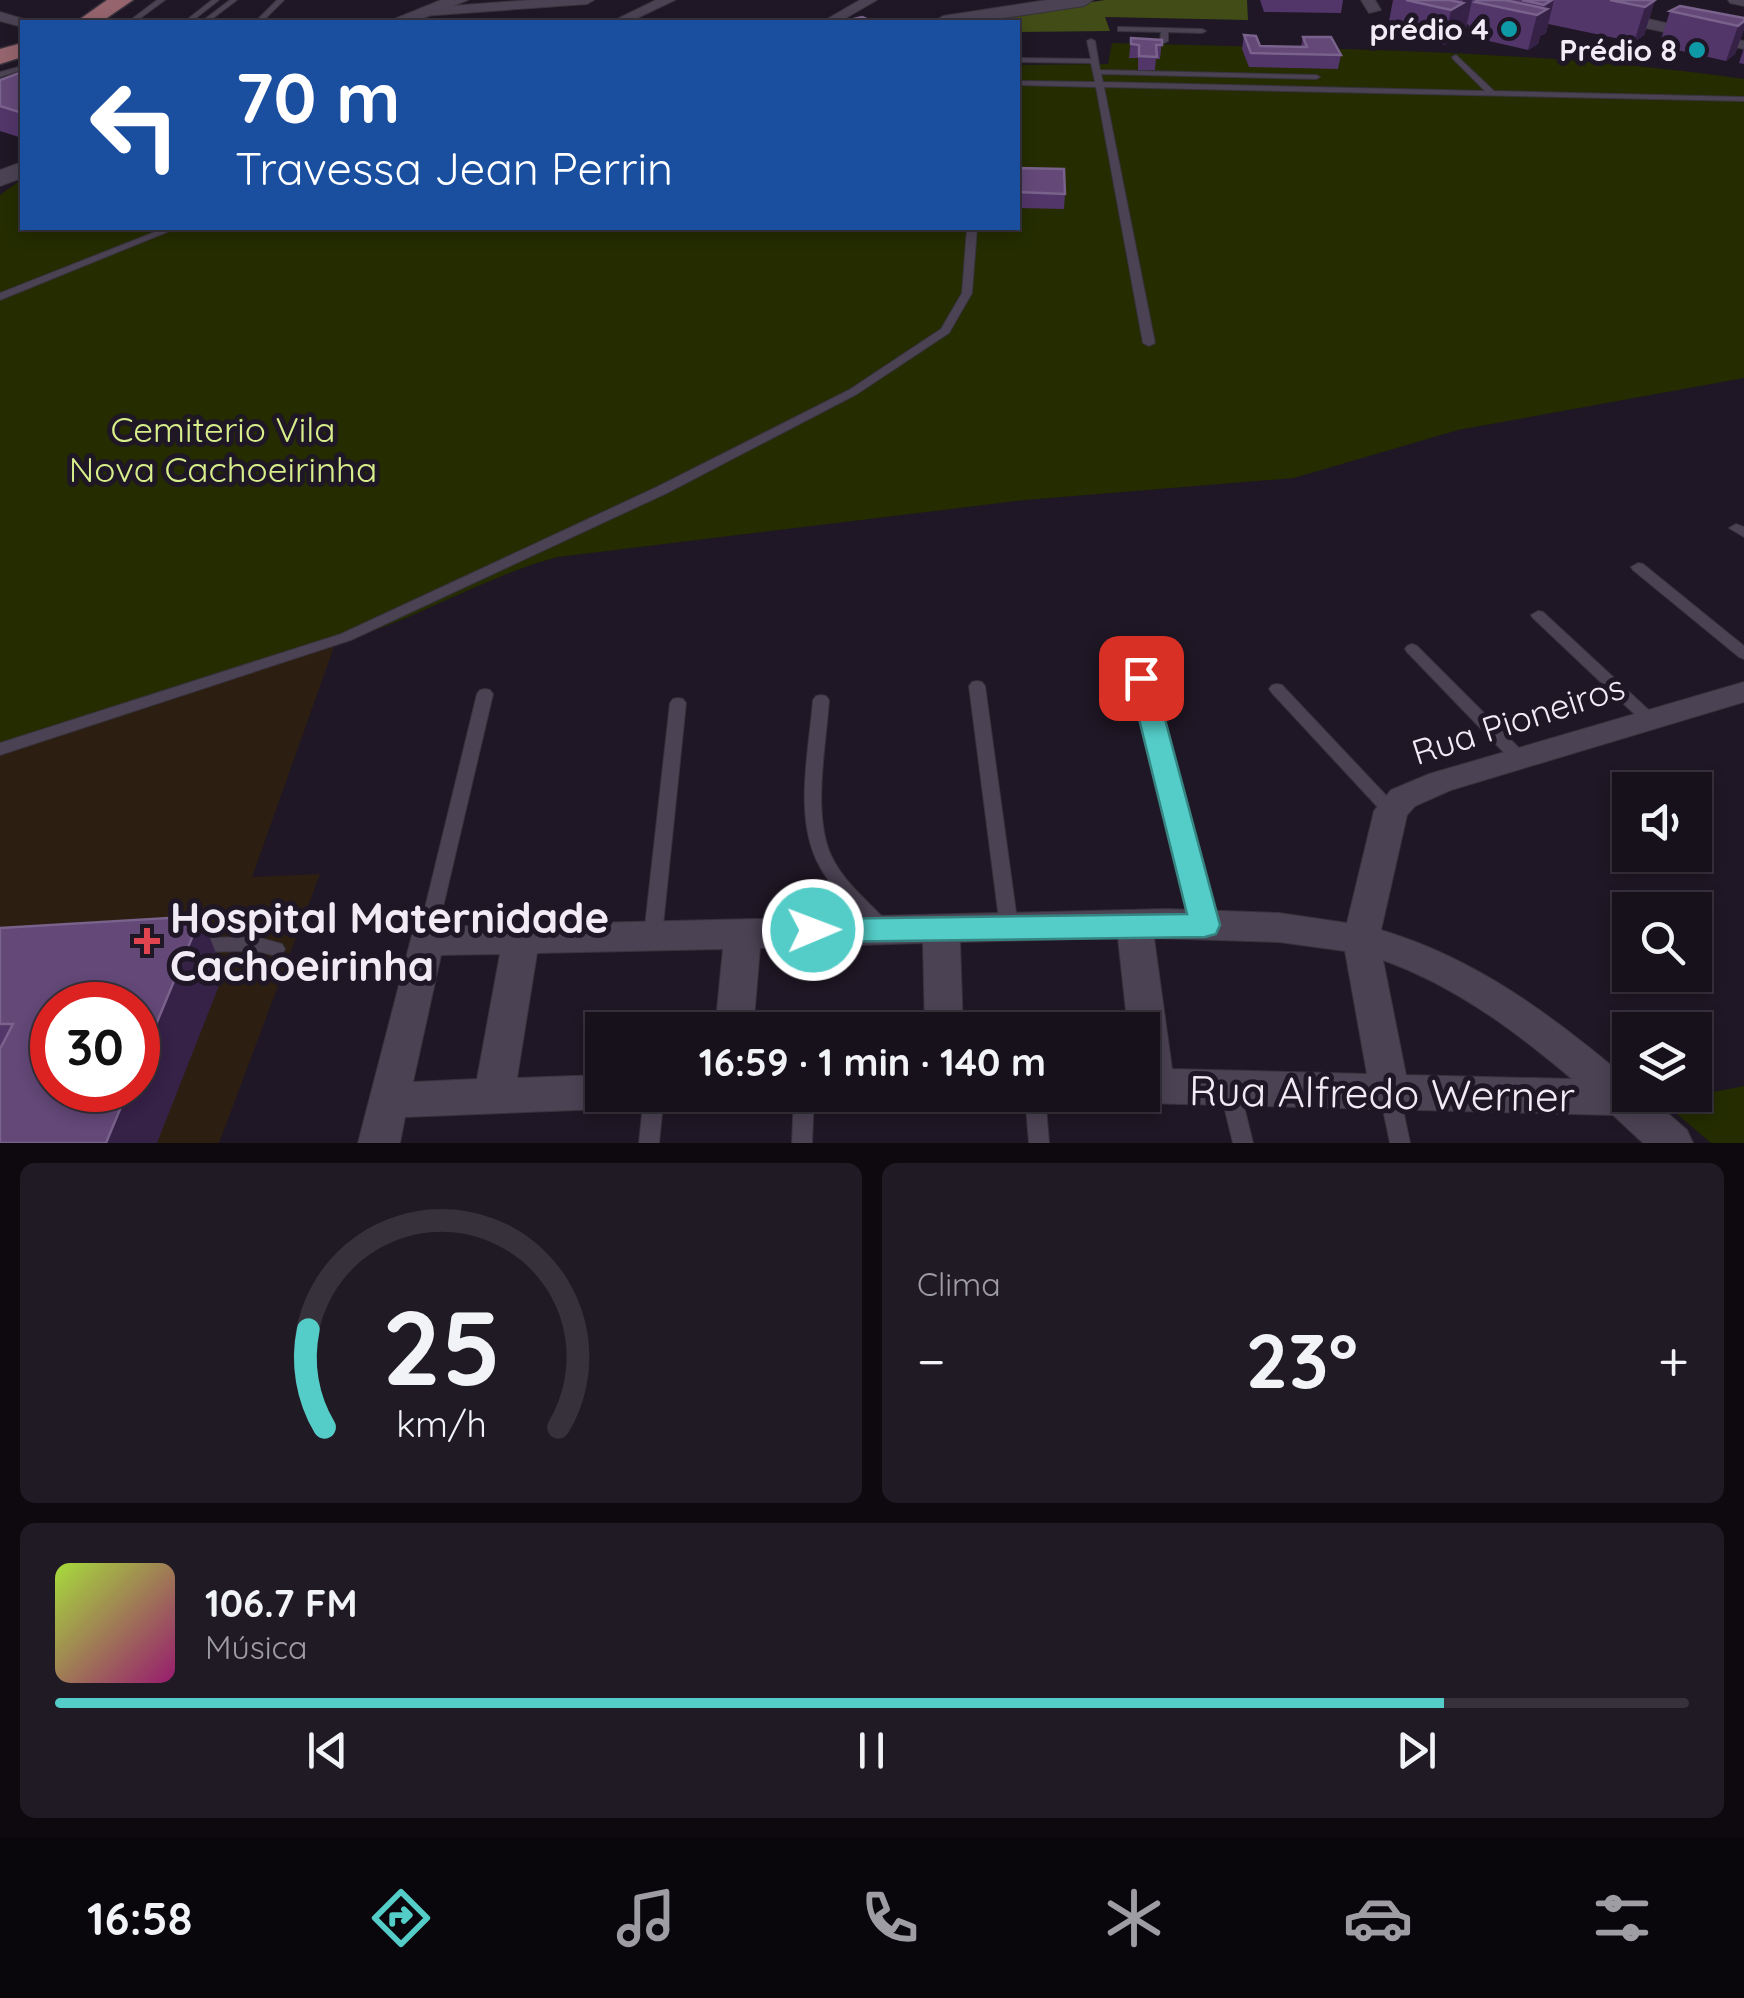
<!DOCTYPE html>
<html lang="pt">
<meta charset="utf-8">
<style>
:root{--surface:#17111c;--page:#201a25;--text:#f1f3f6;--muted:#9e9da3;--line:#36313b;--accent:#54cdc8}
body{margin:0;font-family:Quicksand,sans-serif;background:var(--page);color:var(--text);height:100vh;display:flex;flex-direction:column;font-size:38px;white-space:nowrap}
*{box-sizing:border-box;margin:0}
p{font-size:32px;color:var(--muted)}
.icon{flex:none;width:55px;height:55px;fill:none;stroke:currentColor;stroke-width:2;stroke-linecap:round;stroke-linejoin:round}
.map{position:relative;height:1143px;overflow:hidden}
.sheet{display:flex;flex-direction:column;gap:20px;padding:20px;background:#0d090f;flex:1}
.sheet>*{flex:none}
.banner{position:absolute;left:20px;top:20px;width:1000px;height:210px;border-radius:0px;box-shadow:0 5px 15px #0003,0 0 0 2px var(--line);background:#1a4fa0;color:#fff;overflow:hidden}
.tools{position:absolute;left:1612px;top:772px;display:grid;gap:20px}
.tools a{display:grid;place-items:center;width:100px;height:100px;border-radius:0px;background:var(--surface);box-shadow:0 5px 15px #0003,0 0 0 2px var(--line);font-size:50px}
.speed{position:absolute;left:30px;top:982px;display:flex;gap:20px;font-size:50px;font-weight:700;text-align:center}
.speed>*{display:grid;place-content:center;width:130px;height:130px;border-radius:50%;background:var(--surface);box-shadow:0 5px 15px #0003,0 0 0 2px var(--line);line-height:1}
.speed .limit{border:15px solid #d22;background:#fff;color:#111}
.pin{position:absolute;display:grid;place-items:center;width:85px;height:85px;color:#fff;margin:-42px;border-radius:20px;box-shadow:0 5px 15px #0006}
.me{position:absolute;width:110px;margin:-55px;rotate:89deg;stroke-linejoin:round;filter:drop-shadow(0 0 8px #0008)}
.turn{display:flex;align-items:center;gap:35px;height:210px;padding:0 50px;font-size:45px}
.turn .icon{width:130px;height:130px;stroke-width:2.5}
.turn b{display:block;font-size:70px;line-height:85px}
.big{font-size:75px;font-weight:800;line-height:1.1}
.sheet .card{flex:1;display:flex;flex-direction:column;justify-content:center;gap:15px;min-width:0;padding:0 35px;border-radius:15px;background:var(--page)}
.sheet .dial{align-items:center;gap:0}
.dial svg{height:260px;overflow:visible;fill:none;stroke:var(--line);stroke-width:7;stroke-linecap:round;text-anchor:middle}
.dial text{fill:var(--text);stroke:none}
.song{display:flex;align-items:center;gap:30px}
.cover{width:120px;height:120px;border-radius:15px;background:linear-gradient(135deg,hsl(80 70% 55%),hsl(320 70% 35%))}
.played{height:10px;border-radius:5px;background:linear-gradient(90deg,var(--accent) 85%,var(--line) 85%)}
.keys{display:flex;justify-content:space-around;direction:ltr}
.heat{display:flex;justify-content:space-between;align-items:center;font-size:55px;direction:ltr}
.sheet .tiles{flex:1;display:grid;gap:20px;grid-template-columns:1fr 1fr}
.card:last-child{grid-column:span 2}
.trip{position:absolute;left:585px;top:1012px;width:575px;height:100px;border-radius:0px;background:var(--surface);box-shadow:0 5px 15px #0003,0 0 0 2px var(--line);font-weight:800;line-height:100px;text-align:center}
.menu{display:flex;height:160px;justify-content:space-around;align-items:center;background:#09070b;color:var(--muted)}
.menu .icon{width:70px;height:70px}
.menu .on{color:var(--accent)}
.menu b{font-size:45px;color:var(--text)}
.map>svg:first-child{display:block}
.medical{fill:#2c1f12;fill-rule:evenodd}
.green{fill:#242c00}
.forest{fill:#414c16}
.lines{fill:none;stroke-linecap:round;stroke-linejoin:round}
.lane-casing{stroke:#37323c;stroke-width:2}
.street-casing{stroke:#37323c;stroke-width:2}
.secondary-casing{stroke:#37323c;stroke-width:2}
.primary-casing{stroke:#37323c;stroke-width:3}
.lane{fill:#4b4253;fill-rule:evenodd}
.street{fill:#4b4253;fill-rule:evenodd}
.secondary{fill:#4b4253;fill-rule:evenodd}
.primary{fill:#95646c;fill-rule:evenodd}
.wall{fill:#523569}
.shaded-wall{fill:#362147}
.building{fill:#634878;stroke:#79628b;stroke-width:2.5}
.route{fill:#54cdc8;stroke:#378582;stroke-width:2.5}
.culture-dot{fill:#0f9aa8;stroke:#1f1725;stroke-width:4}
.health-dot{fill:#e0444e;stroke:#1f1725;stroke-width:4}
.labels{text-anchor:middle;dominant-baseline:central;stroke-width:10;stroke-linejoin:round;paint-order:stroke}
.far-poi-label{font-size:30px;font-weight:bold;fill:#f0ebf5;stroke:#1f1725;text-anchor:end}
.park-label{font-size:35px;fill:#d7ee8b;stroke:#1f1725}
.street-label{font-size:35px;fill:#f0ebf5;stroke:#1f1725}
.near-poi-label{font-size:42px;font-weight:bold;fill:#f0ebf5;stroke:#1f1725;text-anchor:start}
.near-street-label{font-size:42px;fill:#f0ebf5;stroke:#1f1725}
</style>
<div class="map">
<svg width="1744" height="1143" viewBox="0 0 1744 1143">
<rect width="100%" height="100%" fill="#1f1725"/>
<path class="medical" d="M335,644L252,877L320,874L219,1143H0V750ZM52,1005H138V1090H52Z"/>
<g class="green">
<path d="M1112,43C1323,49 1535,49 1744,79V378L1458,430L1294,478L1025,500L558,557C493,574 436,608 373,631C250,675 126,713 0,750V195L22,179V228H1018V65L1108,64Z"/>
<path d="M1744,1086V1143H1711L1663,1102Z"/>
</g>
<path class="forest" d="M1105,0H1247L1248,20L1105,17L1110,31L1018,32V22H959Z"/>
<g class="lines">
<g class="lane-casing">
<g id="lane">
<path d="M157,0H165L135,22H128Z"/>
<path d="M212,0H219L191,22H184Z"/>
<path d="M230,0H237L208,22H201Z"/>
<path d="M277,0H284L262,22H255Z"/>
<path d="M1121,27L1202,29L1206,31L1202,33L1168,32V41L1164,43L1160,41L1161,32L1118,31V27Z"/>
<path d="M1091,39L1095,41L1100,70L1316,75L1320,77L1316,79L1101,74L1103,82L1485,91L1453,59L1452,57L1456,55L1494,91L1744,97V101L1104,87L1155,343L1149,346L1143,343L1096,87L1018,85V81L1095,82L1091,63L1018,62V58L1091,59L1087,41Z"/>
<path d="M22,66V70L0,77V72Z"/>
<path d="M165,228H177L0,300V293Z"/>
<path d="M967,228H977L972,293L949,333L857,394L667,493L351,640L0,755V743L341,634L657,487L849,390L941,329L962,293Z"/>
<path d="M1736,524L1744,527V537L1729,528Z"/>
<path d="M1638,563L1643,564L1744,646V659L1739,657L1633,570L1631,567Z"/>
<path d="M1538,611L1543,612L1654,715L1657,719L1654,723H1644L1533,618L1531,615Z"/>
<path d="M1412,644L1417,646L1526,755L1528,759L1526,763H1514L1407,652L1405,649L1407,646Z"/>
<path d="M1141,673L1149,678L1214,925L1211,930L1205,932L1199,930L1196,925L1133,678Z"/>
<path d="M977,681L982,682L985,686L1018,927L1015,932L1009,934L1003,932L1000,927L969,686L972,682Z"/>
<path d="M1277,684L1282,685L1397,807L1399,811L1397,815L1391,817L1385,815L1272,693L1269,689L1272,685Z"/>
<path d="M485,689L490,690L493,694L435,941L432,946L426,948L420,946L417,941L477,694L480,690Z"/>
<path d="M821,695L826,696L829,700C826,747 810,822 835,863C848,886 870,903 887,922L890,927L887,932L881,934L875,932C855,911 834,892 820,867C793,819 809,752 813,700L816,696Z"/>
<path d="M678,698L683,699L686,703L662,935L659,940L653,942L647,940L644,935L670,703L673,699Z"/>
<path d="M257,937L282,944L285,949L282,954L276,956L257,951L196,952L190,950L187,945L190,940L196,938Z"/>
<path d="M1230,1081L1237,1084L1240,1090L1253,1143H1233L1220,1090L1223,1084Z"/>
<path d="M1390,1086L1397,1089L1400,1095L1410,1143H1390L1380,1095L1383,1089Z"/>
<path d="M644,1095H664L659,1143H639Z"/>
<path d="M794,1095H814L812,1143H792Z"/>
<path d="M1025,1095H1045L1049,1143H1029Z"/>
</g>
</g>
<g class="street-casing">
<g id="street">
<path d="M530,0H594L587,4L423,16L416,12L423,8Z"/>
<path d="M656,0H675L629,22H611Z"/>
<path d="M860,0H877L839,22H822Z"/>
<path d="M1361,0H1375L1381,10L1369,13Z"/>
<path d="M1551,0H1566L1744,41V49L1561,10Z"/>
<path d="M1728,0H1744V6L1730,3Z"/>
<path d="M0,12L27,20L29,22H22V27L0,21Z"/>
<path d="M1744,682V702L1451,790L1415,806L1407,815L1381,930C1478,959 1554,1017 1630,1081V1095H1647L1687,1130L1693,1143H1643L1613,1115L1142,1103L1126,1095H1142V1030H1128L1118,938L960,942L963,1030H925L923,943L760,948L753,1030H715L723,949L537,953L517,1078L602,1075V1095H621L616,1104L602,1109L405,1117L400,1143H358L413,931L426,927L1167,909L1279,913L1347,923L1374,811L1391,790L1429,774ZM1154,938L1279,942L1345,951L1367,1074L1172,1069ZM500,954L477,1079L413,1082L441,955ZM1383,960C1455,986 1514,1030 1572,1079L1406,1075Z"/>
</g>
</g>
<g class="secondary-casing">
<g id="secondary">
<path d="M441,0H468L414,22H387Z"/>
<path d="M1047,0H1093L1084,6L977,22H933L943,16Z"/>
<path d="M22,162V178L0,186V170Z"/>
</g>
</g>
<g class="primary-casing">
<g id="primary">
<path d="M107,0H133L101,22H76Z"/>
<path d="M22,43V57L0,64V49Z"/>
</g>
</g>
<use href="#lane" class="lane"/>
<use href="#street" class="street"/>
<use href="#secondary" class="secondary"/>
<use href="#primary" class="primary"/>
</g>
<g class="wall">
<path d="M1260,0H1343L1341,13L1264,12Z"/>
<path d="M1393,0H1655L1644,35L1634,42L1548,24L1546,33L1540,36L1538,44L1528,50L1467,36L1469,25L1467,24L1466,28L1457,33L1456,38L1444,45L1387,32Z"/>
<path d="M1670,11L1744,18V29L1735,54L1726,61L1659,46Z"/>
<path d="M1244,35L1260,46L1301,47L1303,37L1341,55L1338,69L1249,67L1242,49Z"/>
<path d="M1131,38L1162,40L1160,59H1156L1155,70H1138V58H1129Z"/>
<path d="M1744,48V64L1739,63Z"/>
<path d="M22,72V138L0,131V80Z"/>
<path d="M1018,168L1065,194L1064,209L1018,208Z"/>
<path d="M201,916L224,973L0,1143V928Z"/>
</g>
<g class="shaded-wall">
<path d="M1463,0H1472L1466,28L1457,33L1456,38L1444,45L1451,10L1462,4Z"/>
<path d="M1552,0H1554L1546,33L1540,36L1538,44L1528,50L1537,15L1542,12L1544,5Z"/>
<path d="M1655,0L1644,35L1634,42L1645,7Z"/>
<path d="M1744,21V29L1735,54L1726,61L1738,26Z"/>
<path d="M201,916L224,973L157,1143H106L128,1090H138V1068Z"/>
</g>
<g class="building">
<path d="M1406,0H1449L1463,3L1451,10Z"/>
<path d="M1478,0H1505L1547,9L1537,15L1475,2Z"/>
<path d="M1522,0H1552L1544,5Z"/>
<path d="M1610,0H1655L1645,7Z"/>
<path d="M1680,6L1744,18V21L1738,26L1670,11Z"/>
<path d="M862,17L873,22L845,21Z"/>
<path d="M1244,35L1256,36L1260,46L1307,47L1303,37H1331L1341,55L1251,53Z"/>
<path d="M1131,38L1162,40V45H1156L1157,57L1139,56V45L1131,44Z"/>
<path d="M22,72V111L19,112L0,106V80Z"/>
<path d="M1018,168L1064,169L1065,194L1018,192Z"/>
<path d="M201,916L138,1068V1005H52V1090H128L106,1143H0V1049L13,1024H0V928Z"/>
</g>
<path class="route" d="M1141,670L1154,678L1220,925L1216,934L1205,937L813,942L802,939L798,930L802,922L813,919L1187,914L1129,678Z"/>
<g class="culture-dot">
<circle cx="1509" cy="29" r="10"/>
<circle cx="1697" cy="50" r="10"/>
</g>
<path class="health-dot" d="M142 926h10v10h10v10h-10v10h-10v-10h-10v-10h10z"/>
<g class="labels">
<g class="far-poi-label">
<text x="1489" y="29">prédio 4</text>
<text x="1677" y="50">Prédio 8</text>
</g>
<g class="park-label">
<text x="223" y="429">Cemiterio Vila<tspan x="223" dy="40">Nova Cachoeirinha</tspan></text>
</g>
<g class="street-label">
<text transform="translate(1518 719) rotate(-18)">Rua Pioneiros</text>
</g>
<g class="near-poi-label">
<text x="170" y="917">Hospital Maternidade<tspan x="170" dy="48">Cachoeirinha</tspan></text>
</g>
<g class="near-street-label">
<text transform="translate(1382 1093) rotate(1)">Rua Alfredo Werner</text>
</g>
</g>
</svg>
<div class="tools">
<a><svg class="icon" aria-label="sound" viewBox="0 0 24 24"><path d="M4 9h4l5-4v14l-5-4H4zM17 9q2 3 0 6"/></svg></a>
<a><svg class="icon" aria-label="search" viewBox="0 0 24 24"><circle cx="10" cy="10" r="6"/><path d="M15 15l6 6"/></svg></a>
<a><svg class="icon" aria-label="layers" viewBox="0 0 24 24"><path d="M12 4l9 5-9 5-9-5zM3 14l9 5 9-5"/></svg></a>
</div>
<div class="speed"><div class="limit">30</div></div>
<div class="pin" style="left:1141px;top:678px;background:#d93025"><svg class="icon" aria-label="arrive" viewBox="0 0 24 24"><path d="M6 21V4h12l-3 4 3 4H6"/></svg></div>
<svg class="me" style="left:813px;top:930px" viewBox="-20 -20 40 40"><circle r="17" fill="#54cdc8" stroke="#fff" stroke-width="3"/><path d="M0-11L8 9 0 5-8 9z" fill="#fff"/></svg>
<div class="trip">16:59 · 1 min · 140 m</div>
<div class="banner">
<div class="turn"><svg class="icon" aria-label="left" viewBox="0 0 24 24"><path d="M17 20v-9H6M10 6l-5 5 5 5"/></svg><div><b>70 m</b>Travessa Jean Perrin</div></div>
</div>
</div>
<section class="sheet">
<div class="tiles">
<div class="card dial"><svg viewBox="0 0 100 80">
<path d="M14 69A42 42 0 1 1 86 69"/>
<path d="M14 69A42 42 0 0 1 9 39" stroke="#54cdc8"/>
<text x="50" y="56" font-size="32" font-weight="700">25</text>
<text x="50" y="72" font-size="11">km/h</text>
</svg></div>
<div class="card"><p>Clima</p>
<div class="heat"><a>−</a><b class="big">23°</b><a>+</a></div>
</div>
<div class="card">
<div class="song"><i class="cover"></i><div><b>106.7 FM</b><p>Música</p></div></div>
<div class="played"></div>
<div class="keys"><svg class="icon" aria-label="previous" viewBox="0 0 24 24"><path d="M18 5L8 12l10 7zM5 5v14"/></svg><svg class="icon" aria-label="pause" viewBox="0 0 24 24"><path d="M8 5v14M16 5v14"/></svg><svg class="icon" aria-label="next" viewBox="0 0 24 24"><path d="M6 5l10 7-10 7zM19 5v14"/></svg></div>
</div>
</div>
</section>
<nav class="menu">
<b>16:58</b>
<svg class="icon on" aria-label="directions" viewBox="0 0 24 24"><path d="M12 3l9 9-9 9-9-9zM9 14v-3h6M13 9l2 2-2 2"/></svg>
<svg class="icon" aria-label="music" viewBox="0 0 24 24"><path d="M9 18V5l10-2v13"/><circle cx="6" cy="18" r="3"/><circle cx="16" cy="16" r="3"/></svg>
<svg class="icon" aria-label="phone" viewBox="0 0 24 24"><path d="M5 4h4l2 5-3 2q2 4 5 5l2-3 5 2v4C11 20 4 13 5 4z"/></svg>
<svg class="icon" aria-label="climate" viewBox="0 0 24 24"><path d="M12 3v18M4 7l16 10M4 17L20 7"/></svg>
<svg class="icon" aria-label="car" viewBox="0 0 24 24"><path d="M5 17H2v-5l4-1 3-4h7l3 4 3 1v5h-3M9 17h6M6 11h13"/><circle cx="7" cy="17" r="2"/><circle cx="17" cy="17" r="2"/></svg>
<svg class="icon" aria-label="filters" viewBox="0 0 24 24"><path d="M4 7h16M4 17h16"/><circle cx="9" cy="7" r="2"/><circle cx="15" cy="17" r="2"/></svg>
</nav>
